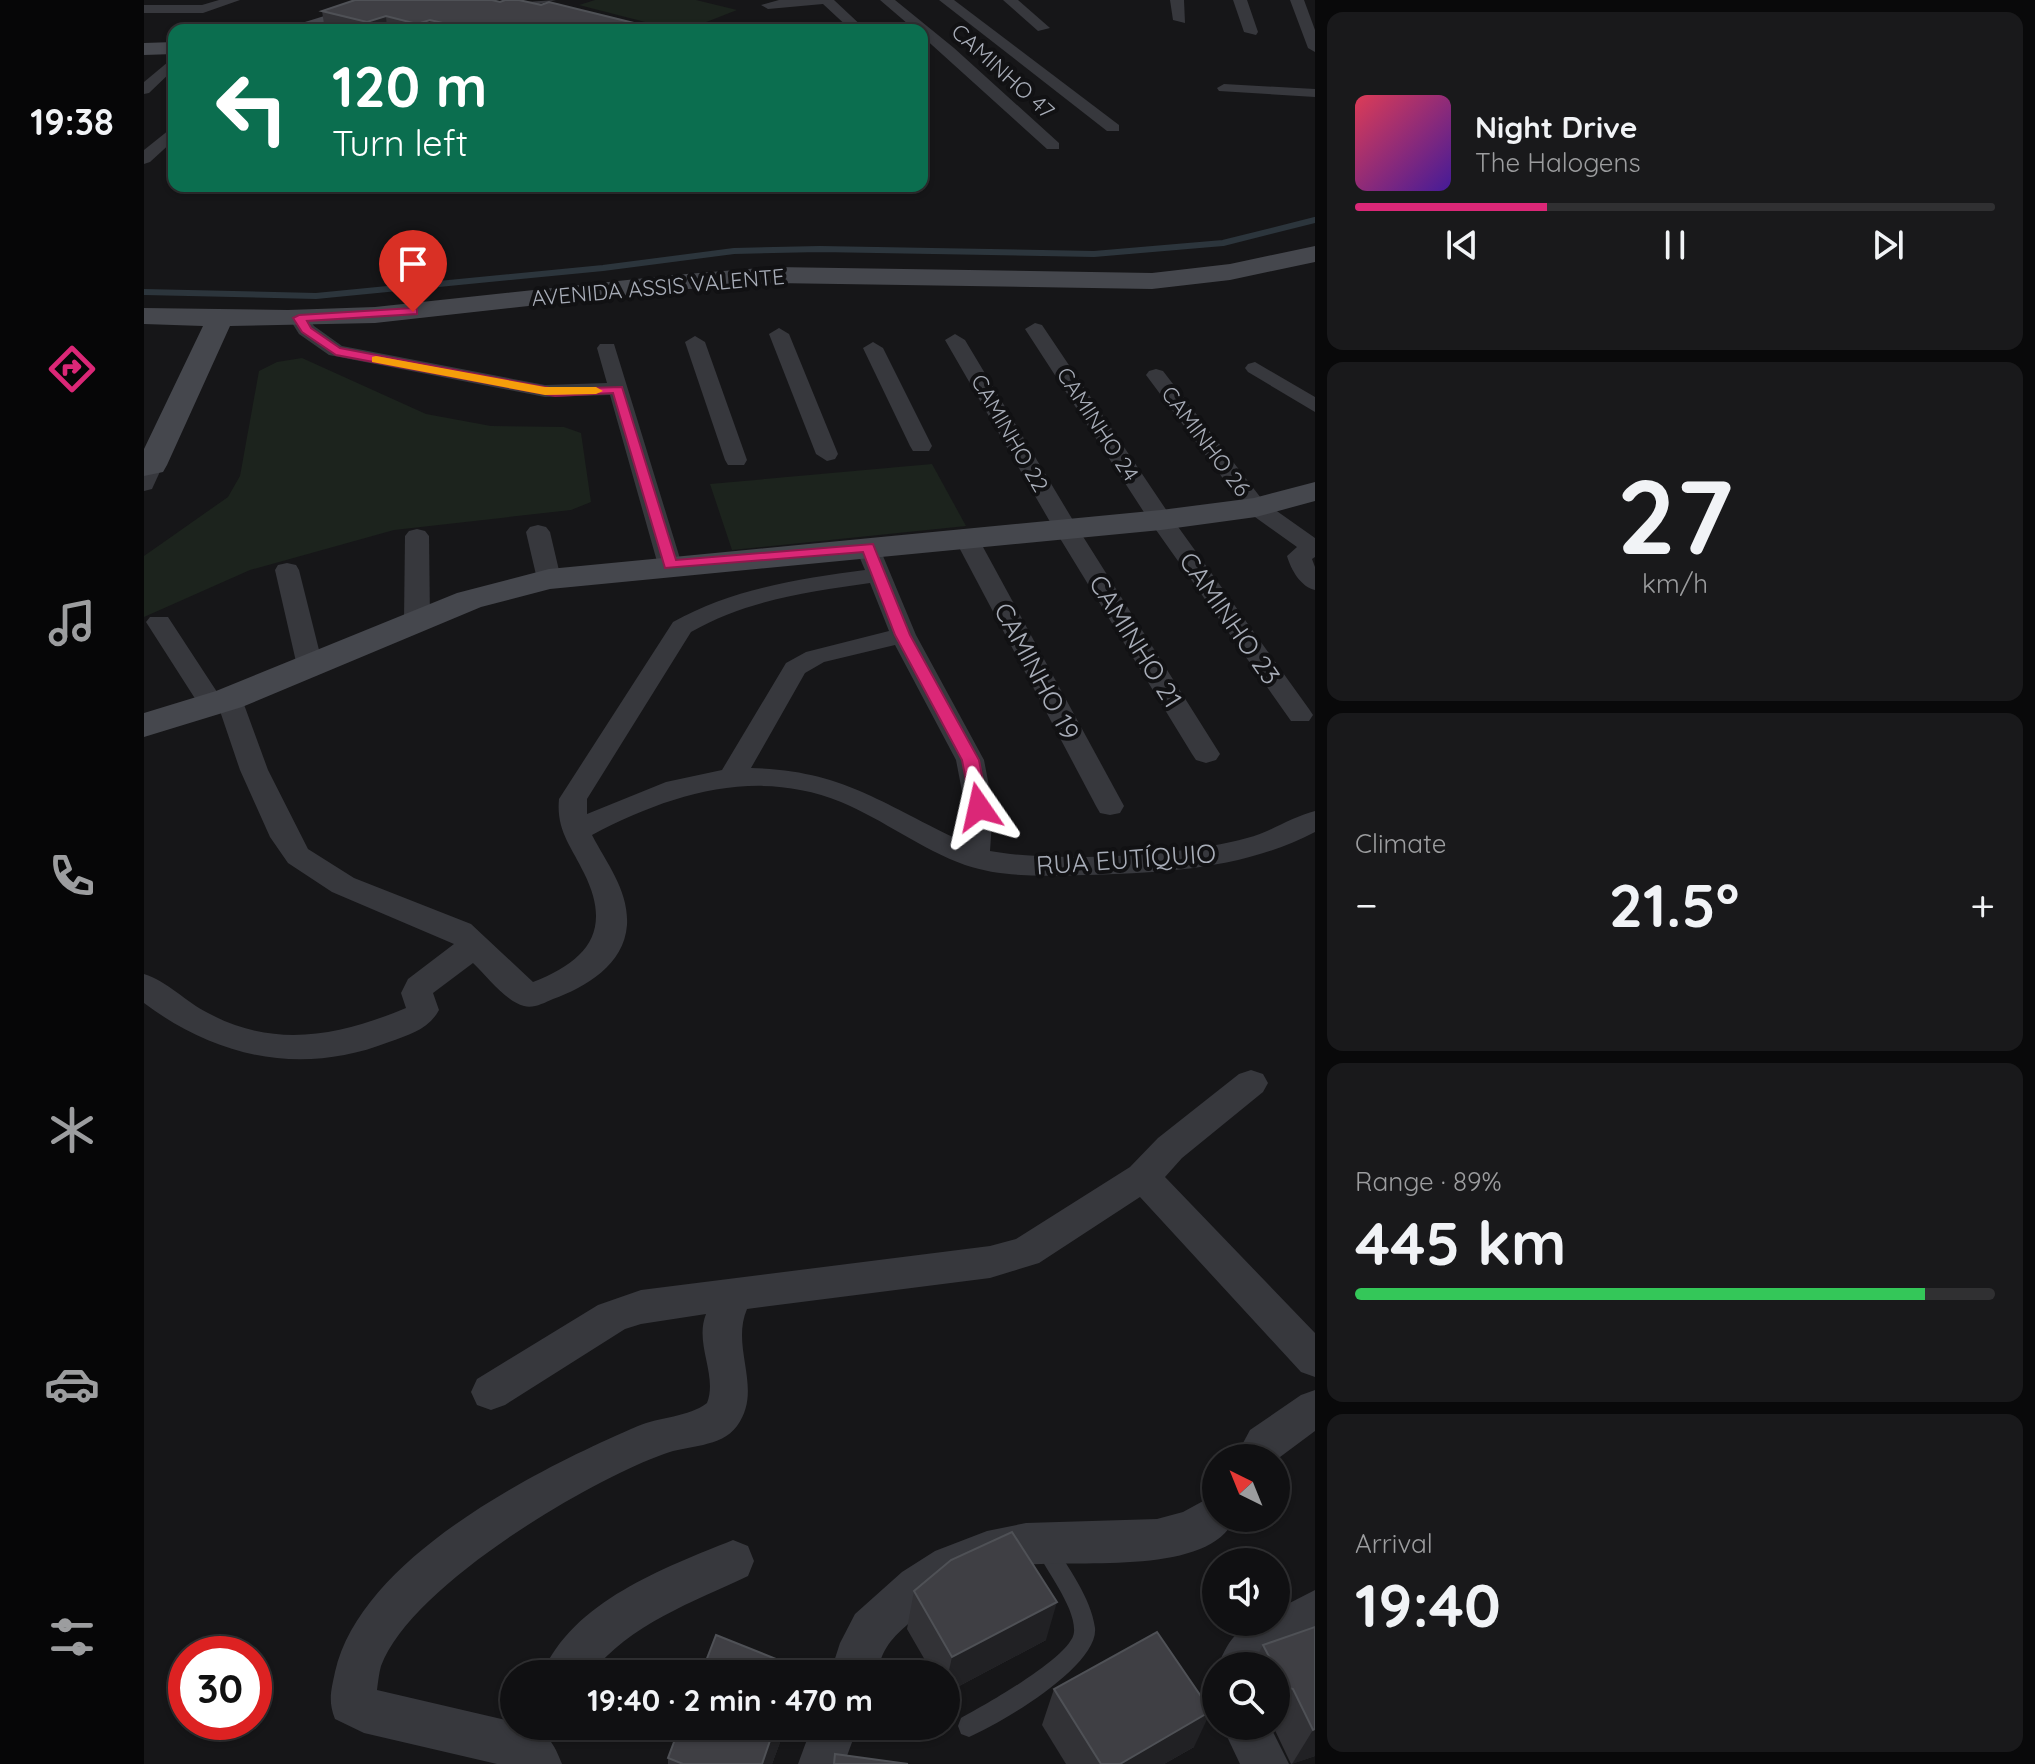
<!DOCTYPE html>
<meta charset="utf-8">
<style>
:root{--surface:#101012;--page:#19191b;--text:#f1f3f6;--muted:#9c9d9f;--line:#303032;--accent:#db2777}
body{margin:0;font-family:Quicksand,sans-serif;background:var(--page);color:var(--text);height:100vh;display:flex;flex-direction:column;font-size:30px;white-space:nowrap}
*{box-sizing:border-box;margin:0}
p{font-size:26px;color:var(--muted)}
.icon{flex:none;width:44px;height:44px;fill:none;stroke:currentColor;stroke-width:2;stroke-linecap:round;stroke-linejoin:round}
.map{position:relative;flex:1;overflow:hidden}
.drawer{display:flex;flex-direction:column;gap:12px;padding:12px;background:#09090a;width:720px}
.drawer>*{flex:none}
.banner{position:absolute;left:24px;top:24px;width:760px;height:168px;border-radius:16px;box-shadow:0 2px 6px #0004,0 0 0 2px var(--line);background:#0b6e4f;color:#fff;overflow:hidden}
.needle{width:52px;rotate:317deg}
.controls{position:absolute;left:1058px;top:1444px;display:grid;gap:16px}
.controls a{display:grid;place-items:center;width:88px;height:88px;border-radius:50%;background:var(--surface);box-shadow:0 2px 6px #0004,0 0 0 2px var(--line);font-size:40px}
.speed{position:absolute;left:24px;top:1636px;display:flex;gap:16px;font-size:40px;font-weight:700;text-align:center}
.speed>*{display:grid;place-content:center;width:104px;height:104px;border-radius:50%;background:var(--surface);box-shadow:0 2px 6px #0004,0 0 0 2px var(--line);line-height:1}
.speed .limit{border:12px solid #d22;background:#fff;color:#111}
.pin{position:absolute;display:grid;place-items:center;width:68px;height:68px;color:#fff;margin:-82px -34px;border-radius:50% 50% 50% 0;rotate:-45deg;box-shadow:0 0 8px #0007}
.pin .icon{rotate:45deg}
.me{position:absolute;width:88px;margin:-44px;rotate:349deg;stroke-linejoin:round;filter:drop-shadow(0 0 6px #0008)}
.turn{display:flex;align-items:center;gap:28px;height:168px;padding:0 32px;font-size:36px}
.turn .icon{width:104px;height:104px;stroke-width:2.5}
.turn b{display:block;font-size:56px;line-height:68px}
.big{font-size:60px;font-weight:700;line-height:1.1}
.drawer .widget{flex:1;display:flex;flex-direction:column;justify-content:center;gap:12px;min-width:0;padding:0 28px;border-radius:16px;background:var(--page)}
.drawer .dial{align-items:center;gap:0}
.dial b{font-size:104px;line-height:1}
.song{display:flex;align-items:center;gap:24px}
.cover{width:96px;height:96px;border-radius:12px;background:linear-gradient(135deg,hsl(350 70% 55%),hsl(260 70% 35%))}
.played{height:8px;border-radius:4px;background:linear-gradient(90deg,var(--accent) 30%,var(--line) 30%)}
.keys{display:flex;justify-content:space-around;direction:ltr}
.heat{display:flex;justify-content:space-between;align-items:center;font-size:44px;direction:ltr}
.charge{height:12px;border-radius:6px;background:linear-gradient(90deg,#34c759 89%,var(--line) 0)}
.trip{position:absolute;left:356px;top:1660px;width:460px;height:80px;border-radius:40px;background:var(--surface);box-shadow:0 2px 6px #0004,0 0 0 2px var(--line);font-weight:700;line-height:80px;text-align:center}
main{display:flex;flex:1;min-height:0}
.tab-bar{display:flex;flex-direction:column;width:144px;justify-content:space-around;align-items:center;background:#060607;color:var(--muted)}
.tab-bar .icon{width:56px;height:56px}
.tab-bar .current{color:var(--accent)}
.tab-bar b{font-size:36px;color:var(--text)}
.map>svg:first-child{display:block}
.green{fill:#1c231d}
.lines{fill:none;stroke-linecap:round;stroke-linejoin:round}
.stream{stroke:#2c353c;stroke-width:6}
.lane{fill:#37383d;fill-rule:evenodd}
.street{fill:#37383d;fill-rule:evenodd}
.secondary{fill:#45474d;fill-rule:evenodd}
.wall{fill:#323236}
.shaded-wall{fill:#212124}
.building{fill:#3f3f44;stroke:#4f5156;stroke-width:2}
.route{fill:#db2777;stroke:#8e194d;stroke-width:2}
.slow{fill:#f59e0b}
.labels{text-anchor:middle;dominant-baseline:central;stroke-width:8;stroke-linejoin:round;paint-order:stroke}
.far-street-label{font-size:22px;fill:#a8adb8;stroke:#111113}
.street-label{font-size:26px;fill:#a8adb8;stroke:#111113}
</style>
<main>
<nav class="tab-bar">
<b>19:38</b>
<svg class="icon current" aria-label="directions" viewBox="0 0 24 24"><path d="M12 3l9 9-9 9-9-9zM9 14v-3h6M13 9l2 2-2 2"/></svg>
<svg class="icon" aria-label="music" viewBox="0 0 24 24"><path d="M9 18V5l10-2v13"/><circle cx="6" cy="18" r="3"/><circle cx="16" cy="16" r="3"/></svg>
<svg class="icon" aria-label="phone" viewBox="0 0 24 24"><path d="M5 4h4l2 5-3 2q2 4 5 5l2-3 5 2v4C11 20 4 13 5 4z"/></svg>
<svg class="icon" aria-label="climate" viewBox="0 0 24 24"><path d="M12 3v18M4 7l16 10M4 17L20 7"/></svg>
<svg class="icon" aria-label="car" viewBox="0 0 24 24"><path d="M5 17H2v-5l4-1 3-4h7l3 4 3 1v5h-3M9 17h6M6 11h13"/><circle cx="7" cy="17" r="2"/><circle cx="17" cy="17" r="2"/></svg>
<svg class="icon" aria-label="filters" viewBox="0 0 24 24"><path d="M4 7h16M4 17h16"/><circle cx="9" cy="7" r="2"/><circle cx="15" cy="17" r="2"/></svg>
</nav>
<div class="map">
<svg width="1171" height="1764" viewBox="0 0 1171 1764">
<rect width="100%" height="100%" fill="#161618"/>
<g class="green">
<path d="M451,0H552L593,10L542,30H532L435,5Z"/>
<path d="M158,358L282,414L347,426L420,427L437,433L447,502L427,510L250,530L106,570L0,617V556L84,497L96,476L115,371L133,362Z"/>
<path d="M788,464L822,526L588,550L566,484Z"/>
</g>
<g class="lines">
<path class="stream" d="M0,292L172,296L459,268L590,251L676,249L950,254L1079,243L1171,220"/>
<path class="lane" d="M901,1537L908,1540C923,1567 947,1597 951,1628C955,1666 856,1724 825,1737L817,1734L814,1726L817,1718C839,1706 929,1656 930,1632C932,1607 901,1570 891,1547L894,1540Z"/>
<g class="street">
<path d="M75,0H96L59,13H0V5H58Z"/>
<path d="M339,0L366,3L412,0L365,11Z"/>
<path d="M635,0H690L722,30H707L679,4L624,9L617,5Z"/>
<path d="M736,0H751L810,48L915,143V149H903L778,36V30H771Z"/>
<path d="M795,0H810L975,125V131H963Z"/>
<path d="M859,0H874L906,28L894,31Z"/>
<path d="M1026,0H1040L1041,23L1029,20Z"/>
<path d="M1089,0H1103L1114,32L1112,35L1100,32Z"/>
<path d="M1146,0H1160L1171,30V52L1164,48Z"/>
<path d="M30,57V69L5,93L0,94V82Z"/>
<path d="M1080,84L1171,89V97L1075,91L1073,88Z"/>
<path d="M30,126V140L6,162L0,164V150Z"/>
<path d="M155,312L162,314L170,326L198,346L401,385L463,383L453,348L456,344H470L538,565L534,570H518L514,565L466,395L401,397L185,355L155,334L145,318Z"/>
<path d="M891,323L898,325L1027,517L1165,709L1169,715L1165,721H1147L1005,520L881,329Z"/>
<path d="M635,328L645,334L694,454L691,459L683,461L672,454L625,334Z"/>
<path d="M811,334L821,340L933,527L1076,754L1072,760L1062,763L1052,760L1048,754L909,527L801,340Z"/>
<path d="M551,336L561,342L603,460L600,465H584L581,460L541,342Z"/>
<path d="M729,342L739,348L788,446L785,451H769L766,446L719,348Z"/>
<path d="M1111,362L1171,397V412L1104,372L1101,368L1104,364Z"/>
<path d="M1012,369L1019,371L1120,502L1171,538V557L1168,559L1171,567V590C1157,587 1147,570 1143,556L1153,547L1104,512L1005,379L1002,375L1005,371Z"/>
<path d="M8,458L19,465L8,489L0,491V461Z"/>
<path d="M394,525L402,527L406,532L417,579L414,584H396L393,579L382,532L386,527Z"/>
<path d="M273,529L281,531L285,536L286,621L282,626H264L260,621L261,536L265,531Z"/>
<path d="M821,529L829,531L833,536L980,806L976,813L966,815L956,813L952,806L809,536L813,531Z"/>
<path d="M727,549L735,551L739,556L772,635L840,760L849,807L846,851C912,863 1038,856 1103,838C1127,832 1147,817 1171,811V832C1100,869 1020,873 941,875C901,876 860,878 821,865C777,849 740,820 697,802C612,767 526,794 448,835C463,864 485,891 483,925C480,965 442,987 409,999C400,1003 389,1009 380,1006C362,1002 342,975 329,963L289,993L295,1010C285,1029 265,1035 245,1042C158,1076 73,1058 0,1003V974C23,981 42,1002 64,1013C131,1049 195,1036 262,1008L257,993L264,979L310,944L188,892L144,863L126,837L96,770L76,711H59L2,622L6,617H24L75,695L85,691L94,693L98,699L124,770L164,849L210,878L327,924L389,982C443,961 469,931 440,873C427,846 412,830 415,799L529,622C588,589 654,579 721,570L715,556L719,551ZM726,583L745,631L662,652L642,663L578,770L522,782L443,814V799L547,632C603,600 664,592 726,583ZM751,645L812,760L821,807L818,841C739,805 700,770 607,768L661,673L680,662Z"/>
<path d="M143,563L152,565L155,570L179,666L175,671H157L153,666L131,570L134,565Z"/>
<path d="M1107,1070L1119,1074L1124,1083L1119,1092L1038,1158L1021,1177L1171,1333V1377L1157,1372L996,1197L895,1263L846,1278L603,1309C586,1348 620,1389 593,1426C577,1448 543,1445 520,1454C442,1482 267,1586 237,1666C235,1673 234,1682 233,1690L370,1722V1726C399,1726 408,1738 418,1764H353L220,1733L191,1719C184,1701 187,1691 191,1672C217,1557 394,1469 494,1426C515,1417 545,1417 563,1403C574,1375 550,1344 562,1314L497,1324L481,1329L361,1405L347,1410L333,1405L327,1392L333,1379L454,1305L497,1290L846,1246L872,1239L986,1167L1014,1138L1095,1074Z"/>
<path d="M1171,1390V1431L1132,1460L1091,1458L1106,1430L1157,1395Z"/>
<path d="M1072,1494V1518H1091C1064,1581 918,1556 862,1567C827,1575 798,1592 773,1616C749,1638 741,1642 732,1674H686L696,1643L711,1614L758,1572L791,1551L843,1531L882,1523L1013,1519L1039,1512Z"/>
<path d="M589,1540L604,1546L610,1561L604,1576C551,1601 484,1625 447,1674H398C429,1601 520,1568 589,1540Z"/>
<path d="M1171,1590V1637L1123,1666H1074C1086,1635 1098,1622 1132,1622V1610Z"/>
<path d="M668,1726H714L700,1764H654Z"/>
<path d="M1078,1726H1126L1145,1764H1096Z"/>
</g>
<g class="secondary">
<path d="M232,0H260L258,4L175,30H145L148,26Z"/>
<path d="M30,42V54L0,55V43Z"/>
<path d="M1171,246V262L1086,280L1008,289L630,283L530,290L231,323L86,326L23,465L19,472L0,476V449L59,326L0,324V308L144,310L231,307L530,275L630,267L1008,273L1086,264Z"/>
<path d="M1171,482V501L1112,517L1017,530L406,589L337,607L98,707L0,737V713L72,691L313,593L405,569L1017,510L1110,498Z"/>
</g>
</g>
<g class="wall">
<path d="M258,1L356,2L397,5L502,30H181L178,11Z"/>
<path d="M770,1591L902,1640L802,1693V1674H789L763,1629Z"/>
<path d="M1171,1627V1756L1147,1764L1129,1726H1132V1666H1108L1119,1645Z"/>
<path d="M910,1689L1050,1747L1020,1764H922L898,1725Z"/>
<path d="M536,1726H642L628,1764H524V1758Z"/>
</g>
<g class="shaded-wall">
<path d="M242,16L243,30H224L223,22Z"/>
<path d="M286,20L287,30H273V24Z"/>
<path d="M322,25L323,30H316V27Z"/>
<path d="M913,1602L902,1640L802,1693V1684L808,1657Z"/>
<path d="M1067,1711L1050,1747L1020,1764H976Z"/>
<path d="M631,1726H642L628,1764H618Z"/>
<path d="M1171,1729V1756L1148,1764L1169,1730Z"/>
</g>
<g class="building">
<path d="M211,0H348L356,2L361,0H375L397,5L405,2L502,26L491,30H342L322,25L316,27L286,20L273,24L242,16L223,22L178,11Z"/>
<path d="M868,1532L913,1602L808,1657L770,1591L807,1560Z"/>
<path d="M1171,1627V1729L1169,1730L1149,1689L1142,1687L1132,1669V1666H1130L1119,1645Z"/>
<path d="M1013,1632L1067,1711L976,1764H957L910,1689Z"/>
<path d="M572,1635L652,1667L650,1674H557Z"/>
<path d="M536,1726H631L618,1764H539L524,1758Z"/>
<path d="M691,1754L764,1764H690Z"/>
</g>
<path class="route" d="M269,308L273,309V314L163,321L167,328L196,348L411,389L478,387L532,560L729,544L766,635L835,760L844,807L842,811H829L827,807L818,760L751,635L719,552L521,568L469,393L411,396L192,355L158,332L149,318L155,315Z"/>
<path class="slow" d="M232,356L401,387H452L459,391L452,394L401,395L228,362V357Z"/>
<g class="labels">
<g class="far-street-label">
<text transform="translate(859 71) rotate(42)">CAMINHO 47</text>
<text transform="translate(514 287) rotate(-5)">AVENIDA ASSIS VALENTE</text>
<text transform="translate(954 424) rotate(57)">CAMINHO 24</text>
<text transform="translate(866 433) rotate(60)">CAMINHO 22</text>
<text transform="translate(1062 441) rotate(53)">CAMINHO 26</text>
</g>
<g class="street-label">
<text transform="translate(1086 618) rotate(55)">CAMINHO 23</text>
<text transform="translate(992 641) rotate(58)">CAMINHO 21</text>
<text transform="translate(893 671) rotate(62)">CAMINHO 19</text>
<text transform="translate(982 859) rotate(-4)">RUA EUTÍQUIO</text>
</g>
</g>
</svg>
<div class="controls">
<a><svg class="needle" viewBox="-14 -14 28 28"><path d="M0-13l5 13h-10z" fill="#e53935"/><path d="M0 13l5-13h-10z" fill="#9c9d9f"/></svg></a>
<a><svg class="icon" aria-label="sound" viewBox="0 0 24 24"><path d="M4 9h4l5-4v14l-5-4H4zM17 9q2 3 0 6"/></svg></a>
<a><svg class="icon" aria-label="search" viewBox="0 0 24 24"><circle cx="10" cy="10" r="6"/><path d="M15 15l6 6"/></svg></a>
</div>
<div class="speed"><div class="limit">30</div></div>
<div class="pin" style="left:269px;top:312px;background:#d93025"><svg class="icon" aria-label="arrive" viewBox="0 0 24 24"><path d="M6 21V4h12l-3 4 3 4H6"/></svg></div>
<svg class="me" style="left:835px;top:807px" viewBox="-20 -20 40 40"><path d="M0-17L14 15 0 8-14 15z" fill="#db2777" stroke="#fff" stroke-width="4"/></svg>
<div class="trip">19:40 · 2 min · 470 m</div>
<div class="banner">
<div class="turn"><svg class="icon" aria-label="left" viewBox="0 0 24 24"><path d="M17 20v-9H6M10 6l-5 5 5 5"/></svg><div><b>120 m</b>Turn left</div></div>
</div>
</div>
<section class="drawer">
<div class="widget">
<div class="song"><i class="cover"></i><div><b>Night Drive</b><p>The Halogens</p></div></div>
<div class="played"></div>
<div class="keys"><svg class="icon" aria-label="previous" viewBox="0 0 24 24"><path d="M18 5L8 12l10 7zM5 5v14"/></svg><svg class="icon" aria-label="pause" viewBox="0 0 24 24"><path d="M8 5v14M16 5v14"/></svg><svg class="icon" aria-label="next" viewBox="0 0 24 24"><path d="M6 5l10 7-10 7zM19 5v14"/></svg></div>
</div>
<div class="widget dial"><b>27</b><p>km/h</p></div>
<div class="widget"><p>Climate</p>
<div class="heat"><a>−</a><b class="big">21.5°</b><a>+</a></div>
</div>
<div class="widget"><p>Range · 89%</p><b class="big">445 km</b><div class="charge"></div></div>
<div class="widget"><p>Arrival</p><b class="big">19:40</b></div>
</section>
</main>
